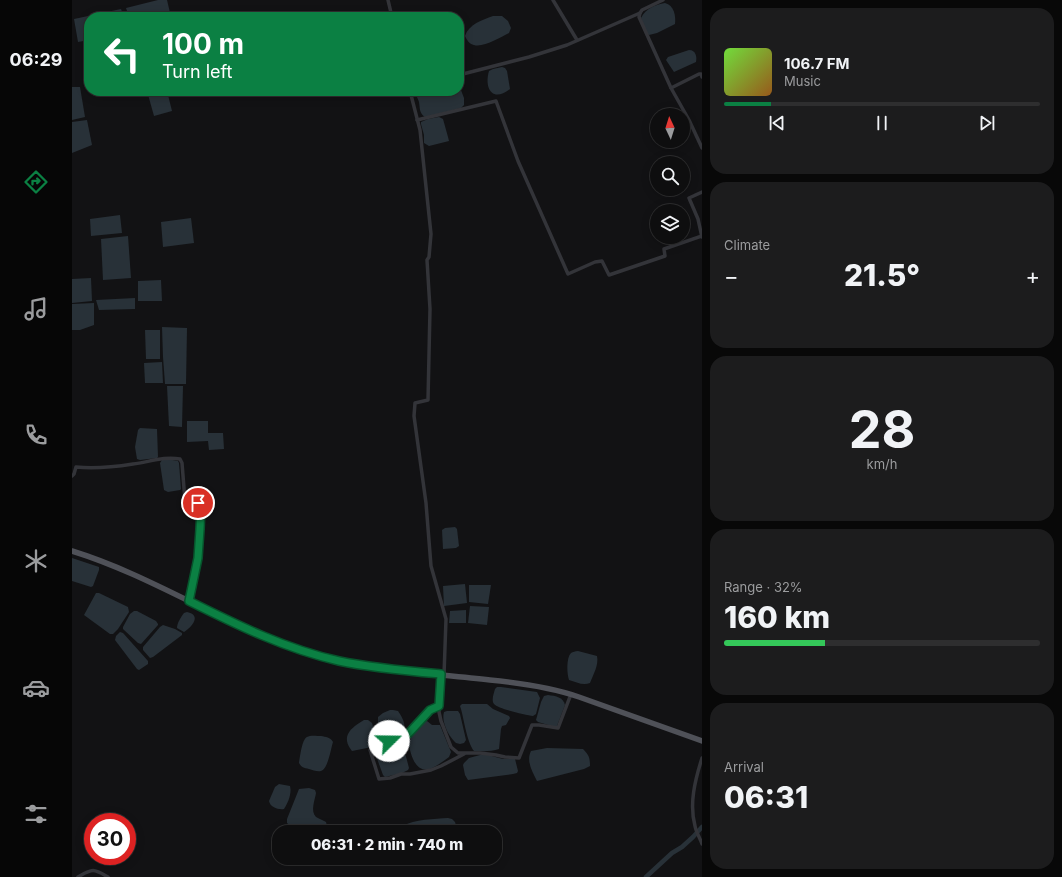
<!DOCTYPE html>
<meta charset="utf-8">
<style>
:root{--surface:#0e0e0f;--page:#1c1c1d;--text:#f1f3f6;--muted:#9b9c9e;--line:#2e2e2f;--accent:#0b8043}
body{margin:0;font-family:Inter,sans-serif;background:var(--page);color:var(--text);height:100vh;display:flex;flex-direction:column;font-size:15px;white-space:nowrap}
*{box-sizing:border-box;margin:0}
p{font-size:13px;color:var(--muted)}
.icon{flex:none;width:22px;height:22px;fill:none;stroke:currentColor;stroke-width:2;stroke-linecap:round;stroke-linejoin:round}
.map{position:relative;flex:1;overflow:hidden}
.side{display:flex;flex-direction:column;gap:8px;padding:8px;background:#080808;width:360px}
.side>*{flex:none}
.hud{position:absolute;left:12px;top:12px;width:380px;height:84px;border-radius:16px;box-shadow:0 2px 10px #0003,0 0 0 1px var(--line);background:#0b8043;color:#fff;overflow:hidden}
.needle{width:26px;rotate:356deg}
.buttons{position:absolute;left:578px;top:108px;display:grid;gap:8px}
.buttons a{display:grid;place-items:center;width:40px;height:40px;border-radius:50%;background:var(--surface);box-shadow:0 2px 10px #0003,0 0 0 1px var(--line);font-size:20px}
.speed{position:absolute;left:12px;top:813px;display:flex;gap:8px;font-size:20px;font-weight:700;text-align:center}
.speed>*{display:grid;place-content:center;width:52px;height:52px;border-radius:50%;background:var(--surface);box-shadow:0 2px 10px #0003,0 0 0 1px var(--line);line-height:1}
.speed .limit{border:6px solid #d22;background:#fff;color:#111}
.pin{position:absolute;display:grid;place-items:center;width:34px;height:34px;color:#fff;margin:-17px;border:2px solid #fff;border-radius:50%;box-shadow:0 1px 4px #0007}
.me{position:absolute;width:44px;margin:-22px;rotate:68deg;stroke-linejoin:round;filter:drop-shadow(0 0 3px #0008)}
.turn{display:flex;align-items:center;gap:14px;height:84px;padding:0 12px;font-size:18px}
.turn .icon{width:52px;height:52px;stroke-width:2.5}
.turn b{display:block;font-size:28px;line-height:34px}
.big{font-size:30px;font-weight:800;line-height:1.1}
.side .tile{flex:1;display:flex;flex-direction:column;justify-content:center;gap:6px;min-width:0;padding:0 14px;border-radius:16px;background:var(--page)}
.side .dial{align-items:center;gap:0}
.dial b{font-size:52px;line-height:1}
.song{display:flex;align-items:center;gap:12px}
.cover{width:48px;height:48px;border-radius:6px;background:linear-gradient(135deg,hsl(100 70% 55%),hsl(30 70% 35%))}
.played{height:4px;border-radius:2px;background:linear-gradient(90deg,var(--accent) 15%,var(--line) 15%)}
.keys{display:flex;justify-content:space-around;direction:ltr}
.heat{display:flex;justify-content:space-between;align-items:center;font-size:22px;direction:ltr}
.charge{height:6px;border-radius:3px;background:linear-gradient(90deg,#34c759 32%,var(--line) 0)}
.trip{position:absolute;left:200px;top:825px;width:230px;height:40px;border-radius:16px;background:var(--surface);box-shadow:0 2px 10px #0003,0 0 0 1px var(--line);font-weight:800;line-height:40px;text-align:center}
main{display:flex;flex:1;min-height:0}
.tabs{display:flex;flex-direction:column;width:72px;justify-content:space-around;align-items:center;background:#060606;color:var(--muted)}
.tabs .icon{width:28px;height:28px}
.tabs .selected{color:var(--accent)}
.tabs b{font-size:18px;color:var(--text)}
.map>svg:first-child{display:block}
.water{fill:#283138}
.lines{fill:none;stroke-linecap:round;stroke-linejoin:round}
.canal{stroke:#283138;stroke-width:4.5}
.street{stroke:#333439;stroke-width:3.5}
.primary{stroke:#4f5158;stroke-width:5.5}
.route-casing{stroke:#07532c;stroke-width:10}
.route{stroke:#0b8043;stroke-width:7}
</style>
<main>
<nav class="tabs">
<b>06:29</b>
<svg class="icon selected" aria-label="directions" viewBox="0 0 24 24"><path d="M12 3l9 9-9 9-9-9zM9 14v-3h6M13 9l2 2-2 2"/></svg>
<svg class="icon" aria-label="music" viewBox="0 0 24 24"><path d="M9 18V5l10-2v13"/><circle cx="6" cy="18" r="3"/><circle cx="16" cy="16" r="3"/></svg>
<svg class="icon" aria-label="phone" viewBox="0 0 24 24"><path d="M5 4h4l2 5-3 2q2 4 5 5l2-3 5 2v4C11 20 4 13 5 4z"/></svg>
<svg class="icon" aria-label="climate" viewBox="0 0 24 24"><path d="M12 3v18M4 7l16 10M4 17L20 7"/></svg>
<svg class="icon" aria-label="car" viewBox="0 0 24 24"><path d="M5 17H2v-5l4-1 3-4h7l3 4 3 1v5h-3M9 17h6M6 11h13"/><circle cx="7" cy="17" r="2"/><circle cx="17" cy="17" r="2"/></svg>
<svg class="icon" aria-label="filters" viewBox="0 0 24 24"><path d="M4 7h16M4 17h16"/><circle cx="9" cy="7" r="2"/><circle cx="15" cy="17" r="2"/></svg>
</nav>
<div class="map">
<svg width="630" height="877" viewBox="0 0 630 877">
<rect width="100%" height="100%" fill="#121214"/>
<g class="water">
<path d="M86,0H95L99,17H57L54,8Z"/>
<path d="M593,3C602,5 604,16 603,24L585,33L577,35L574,32L569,18C574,8 583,5 593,3Z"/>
<path d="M49,9L52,17H17V40L6,42L2,19Z"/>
<path d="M421,16H430L436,21L439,28L437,33C429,37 411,48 402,45C397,44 395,40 393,36C397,24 410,20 421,16Z"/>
<path d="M617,50C624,50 625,57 624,62L602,72L594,60L596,57Z"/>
<path d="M430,67L433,68L435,71L438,89C420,103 412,88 417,71L421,69Z"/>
<path d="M387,85L392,98V105L389,108L353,117C347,113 348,108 347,102C346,99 345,97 344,95L347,92L387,91Z"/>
<path d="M0,87H8L13,117L0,120Z"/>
<path d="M75,91H95L100,111L82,116Z"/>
<path d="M367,117L371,119L376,137L377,141L357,146L352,143V135L349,124V122L356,119Z"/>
<path d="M15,120L20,145L0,153V122Z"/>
<path d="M48,215L50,233L19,236L18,219Z"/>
<path d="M119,218L122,243L91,247L89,222Z"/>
<path d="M56,236L59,278L31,280L29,239Z"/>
<path d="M19,278L20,301L0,303V279Z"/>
<path d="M89,280L90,301H66V281Z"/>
<path d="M63,298V309L27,310L24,300Z"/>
<path d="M22,303V325L8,330H0V304Z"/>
<path d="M90,327L115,328L114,384H93L91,357Z"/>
<path d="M73,330H88V359H74Z"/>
<path d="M90,362L91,383H73L72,363Z"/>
<path d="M95,386H111L110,427L97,426Z"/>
<path d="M115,421H136V433H151L152,449L137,450L136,441L115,442Z"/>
<path d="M68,428L85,429L86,457L85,458L68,460L65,459L63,447L66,430Z"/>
<path d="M95,459L106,461L107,463L109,489L108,490L96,492L92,490L88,463L90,460Z"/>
<path d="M383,527L385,529L387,546L384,548L371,549L370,530L373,528Z"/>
<path d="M0,558L27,567V570L21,586L19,587L0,581Z"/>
<path d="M393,584L395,603L372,606L371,586Z"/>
<path d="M397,585H419L416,604L397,602Z"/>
<path d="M24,593H27L56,607L57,612L46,629L41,634H38L12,615Z"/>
<path d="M398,606L417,607L415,625L396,623Z"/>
<path d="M394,610V623H377L378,611Z"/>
<path d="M62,611H65L84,621L86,624V625L69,644L66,643L51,629V627L58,614Z"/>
<path d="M115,612C130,615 120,627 112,632L105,628C105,623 109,617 112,613Z"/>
<path d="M91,625L103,629L110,633V635L81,657L78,658L71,650V647L88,627Z"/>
<path d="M48,632L51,633L76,661V664L67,670L65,669L43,640L44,636Z"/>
<path d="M506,651L525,656C527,665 521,675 518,683C511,686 504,682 497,680C495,674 494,658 499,653C501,652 503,651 506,651Z"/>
<path d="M425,687H429L465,692L468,698L464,714L461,716C454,715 426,709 422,704C419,700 422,693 423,689Z"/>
<path d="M476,695C484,696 491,697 493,705L485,726L483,727L466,722L464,720L469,702L472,696Z"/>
<path d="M390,704H415L421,709L437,716L438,718L434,725L430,726L429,729L427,749C419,752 410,751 402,751C395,742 392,720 389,709L388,706Z"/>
<path d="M318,710H321L326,711C332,720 336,728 328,737L312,740C304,732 306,727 306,717L311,713Z"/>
<path d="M375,711H386L388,714L394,740L392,743L388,744L384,743C377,737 369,722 372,712Z"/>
<path d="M292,720H296L300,723L305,740L303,745L300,747L280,751C268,736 279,728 292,720Z"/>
<path d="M355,721L360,725H368L379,752L377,757C373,760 369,763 364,766C344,778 339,756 336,741L346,725L351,722Z"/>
<path d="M249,736C254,737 258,737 261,742C259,748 256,769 249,771C245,772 241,770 237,769C232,768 229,767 227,763C228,757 230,739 235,737C238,735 245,736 249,736Z"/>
<path d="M327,742L331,745L337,768L336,770L330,773L313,777L311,775L303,753C306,745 319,744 327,742Z"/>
<path d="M475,748L511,749C517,755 518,758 518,766L512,769L465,781C460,771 454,761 459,751Z"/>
<path d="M408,755H416L431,759H443L446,771L445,773L441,774L396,780L393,775L391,765L392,763L397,758Z"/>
<path d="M207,784L218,786C220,793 216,803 212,809C206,810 198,807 197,801L203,787Z"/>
<path d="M237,788L243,790L244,793C243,800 238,811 244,817C247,819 251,820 254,822L255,826L253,832H226L215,823V819L227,789Z"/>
<path d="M376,818L380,819L383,822L386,832H331V826C342,819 363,819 376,818Z"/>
</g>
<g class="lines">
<path class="canal" d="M574,877L600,853L610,847L621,837L630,827"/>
<g class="street">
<path d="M316,0L320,17"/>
<path d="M481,0L505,40"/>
<path d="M591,0L570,10L568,13L567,17L599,88L617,120L630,148"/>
<path d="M387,75L457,57L495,45L568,13"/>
<path d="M599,88L627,74H629L630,77"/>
<path d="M338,91L348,130L359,234L357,257L355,260L358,309L356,400L343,403L342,416L354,503L359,566L374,619L372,675"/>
<path d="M345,120L424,101L446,161L496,274L523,262L530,261L537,275L593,256L592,249L630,236"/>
<path d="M630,237L626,219L617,198L630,192"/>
<path d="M0,476L2,474L4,467C23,469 42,467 61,464C77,462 92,456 108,459L110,463L113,501C119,505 125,500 129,508L126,558L117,601"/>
<path d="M369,674L367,712L369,721L379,747L386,753H408L424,755L433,757L447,758L460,725H467L486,728L499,694"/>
<path d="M367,706L358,710L336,734L331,737L307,745L298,750L307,779L318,778L329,774H338L359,770L369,766L392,754"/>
<path d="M630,758C623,780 617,804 623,826C624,832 628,838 630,844"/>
<path d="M6,877C21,868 22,869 36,877"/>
</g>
<path class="primary" d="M0,551C68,572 129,610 194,637C210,644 227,650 245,655C301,671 360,673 418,680C448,683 478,687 507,697L630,741"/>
</g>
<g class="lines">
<g class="route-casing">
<path id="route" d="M126,503L127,504L129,508L128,529L126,558L117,601C165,625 214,649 267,661C300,668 335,671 369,674L367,706L358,710L336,734L331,737L317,741"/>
</g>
<use href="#route" class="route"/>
</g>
</svg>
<div class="buttons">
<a><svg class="needle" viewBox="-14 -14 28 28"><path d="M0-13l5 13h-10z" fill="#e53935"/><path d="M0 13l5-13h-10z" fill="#9b9c9e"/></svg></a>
<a><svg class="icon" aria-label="search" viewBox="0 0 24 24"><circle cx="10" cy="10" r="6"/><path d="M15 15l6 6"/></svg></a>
<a><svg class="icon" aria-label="layers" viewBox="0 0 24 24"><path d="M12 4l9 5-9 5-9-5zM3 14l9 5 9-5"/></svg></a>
</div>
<div class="speed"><div class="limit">30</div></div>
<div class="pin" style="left:126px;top:503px;background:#d93025"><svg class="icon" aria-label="arrive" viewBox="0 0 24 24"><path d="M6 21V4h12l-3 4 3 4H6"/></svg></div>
<svg class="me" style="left:317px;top:741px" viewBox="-20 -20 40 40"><circle r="19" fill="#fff"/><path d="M0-13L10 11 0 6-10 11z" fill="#0b8043"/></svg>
<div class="trip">06:31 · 2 min · 740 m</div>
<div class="hud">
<div class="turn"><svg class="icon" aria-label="left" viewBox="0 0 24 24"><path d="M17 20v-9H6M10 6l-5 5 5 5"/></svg><div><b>100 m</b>Turn left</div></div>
</div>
</div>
<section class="side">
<div class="tile">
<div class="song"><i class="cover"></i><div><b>106.7 FM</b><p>Music</p></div></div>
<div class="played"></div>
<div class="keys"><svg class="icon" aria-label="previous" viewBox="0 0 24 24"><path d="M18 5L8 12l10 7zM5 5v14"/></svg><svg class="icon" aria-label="pause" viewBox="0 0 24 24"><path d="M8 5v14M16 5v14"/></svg><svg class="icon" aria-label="next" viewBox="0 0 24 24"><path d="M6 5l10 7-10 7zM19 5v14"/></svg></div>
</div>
<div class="tile"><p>Climate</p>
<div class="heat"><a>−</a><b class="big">21.5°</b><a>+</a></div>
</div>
<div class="tile dial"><b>28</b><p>km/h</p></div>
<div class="tile"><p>Range · 32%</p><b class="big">160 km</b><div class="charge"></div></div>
<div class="tile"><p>Arrival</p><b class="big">06:31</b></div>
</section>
</main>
